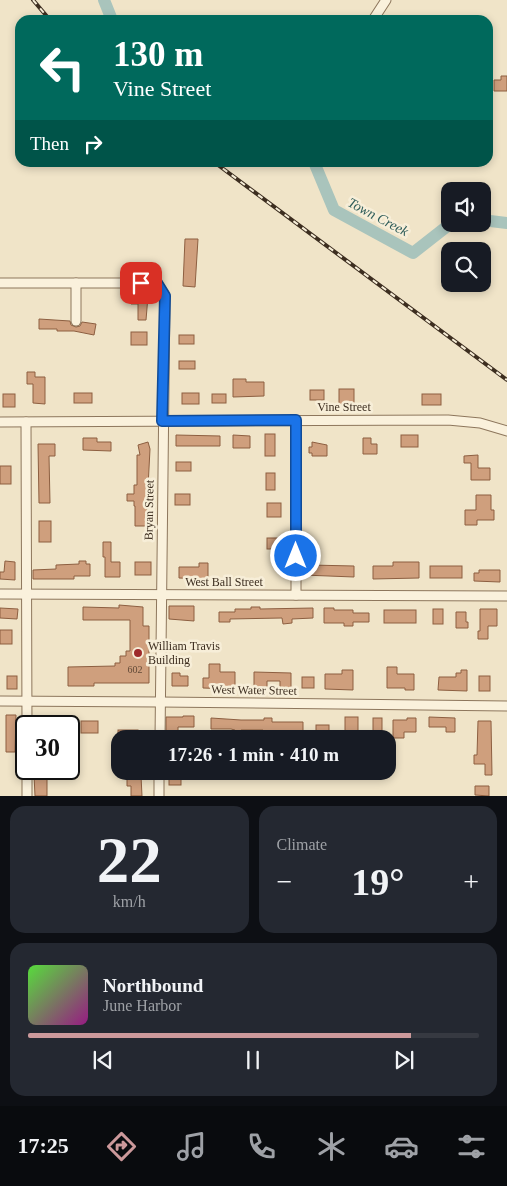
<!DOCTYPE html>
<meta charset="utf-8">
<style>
:root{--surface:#171b24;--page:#242831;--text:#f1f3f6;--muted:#9ea1a6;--line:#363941;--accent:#cc999b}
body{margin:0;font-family:Georgia,serif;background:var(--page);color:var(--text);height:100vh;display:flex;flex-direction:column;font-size:19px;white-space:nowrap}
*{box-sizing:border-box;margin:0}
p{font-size:16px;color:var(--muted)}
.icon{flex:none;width:28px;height:28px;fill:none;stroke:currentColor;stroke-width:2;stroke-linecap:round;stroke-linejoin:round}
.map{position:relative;height:796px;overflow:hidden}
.panel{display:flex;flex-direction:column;gap:10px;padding:10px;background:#0d0f14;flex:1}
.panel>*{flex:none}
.hud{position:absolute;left:15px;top:15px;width:478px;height:152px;border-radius:15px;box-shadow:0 2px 8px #0003;background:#00695c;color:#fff;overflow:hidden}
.controls{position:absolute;left:441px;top:182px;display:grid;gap:10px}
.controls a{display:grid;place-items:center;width:50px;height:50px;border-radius:10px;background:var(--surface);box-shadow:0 2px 8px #0003;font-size:25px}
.speed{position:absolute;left:15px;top:715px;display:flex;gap:10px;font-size:25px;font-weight:700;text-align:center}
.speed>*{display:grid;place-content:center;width:65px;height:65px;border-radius:50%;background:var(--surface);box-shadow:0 2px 8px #0003;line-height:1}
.speed .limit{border:2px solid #111;border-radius:8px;background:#fff;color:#111}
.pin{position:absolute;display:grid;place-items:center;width:42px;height:42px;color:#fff;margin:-21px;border-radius:10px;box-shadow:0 2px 8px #0006}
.me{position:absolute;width:55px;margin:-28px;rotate:0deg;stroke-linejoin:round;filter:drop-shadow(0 0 4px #0008)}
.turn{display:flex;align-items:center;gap:18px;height:105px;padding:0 15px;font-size:22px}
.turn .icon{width:65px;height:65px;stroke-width:2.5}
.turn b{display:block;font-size:35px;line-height:42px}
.then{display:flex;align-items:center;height:48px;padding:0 15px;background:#0003;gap:10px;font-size:19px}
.big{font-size:38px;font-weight:700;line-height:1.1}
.panel .tile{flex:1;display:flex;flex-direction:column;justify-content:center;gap:8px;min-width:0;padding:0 18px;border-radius:15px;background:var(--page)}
.panel .dial{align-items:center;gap:0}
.dial b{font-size:65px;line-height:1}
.song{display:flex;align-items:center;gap:15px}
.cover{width:60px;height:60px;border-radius:8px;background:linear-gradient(135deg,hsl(110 70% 55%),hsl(310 70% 35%))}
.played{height:5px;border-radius:2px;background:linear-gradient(90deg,var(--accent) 85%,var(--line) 85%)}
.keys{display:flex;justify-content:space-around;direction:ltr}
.heat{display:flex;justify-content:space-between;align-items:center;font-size:28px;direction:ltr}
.panel .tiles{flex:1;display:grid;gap:10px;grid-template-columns:1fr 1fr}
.tile:last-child{grid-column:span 2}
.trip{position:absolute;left:111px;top:730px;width:285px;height:50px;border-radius:15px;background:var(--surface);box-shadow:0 2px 8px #0003;font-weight:700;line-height:50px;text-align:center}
.menu{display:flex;height:80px;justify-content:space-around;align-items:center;background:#090b0e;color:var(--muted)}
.menu .icon{width:35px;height:35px}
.menu .selected{color:var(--accent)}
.menu b{font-size:22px;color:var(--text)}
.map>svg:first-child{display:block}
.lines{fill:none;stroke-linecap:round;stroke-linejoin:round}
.river{stroke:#a9c4bc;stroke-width:12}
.building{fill:#cf9f7d;stroke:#8d5f41}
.minor-casing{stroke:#8d765c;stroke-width:11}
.minor{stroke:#faf1dc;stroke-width:9}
.rail-casing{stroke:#3d2e20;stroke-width:4}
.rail{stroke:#f7eed8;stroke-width:2;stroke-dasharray:5.5;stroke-linecap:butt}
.route-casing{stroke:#114b97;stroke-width:12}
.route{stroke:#1a73e8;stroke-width:9}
.poi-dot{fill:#9e2a2b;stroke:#f7eed8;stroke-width:2}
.labels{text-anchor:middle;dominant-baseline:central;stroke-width:5;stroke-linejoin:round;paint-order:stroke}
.number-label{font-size:10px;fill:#624a37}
.street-label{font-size:12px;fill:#3d2e20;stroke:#f7eed8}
.poi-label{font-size:12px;fill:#3d2e20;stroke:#f7eed8;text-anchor:start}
.water-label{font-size:14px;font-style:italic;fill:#2f5d5a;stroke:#f7eed8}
</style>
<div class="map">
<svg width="507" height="796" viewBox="0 0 507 796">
<rect width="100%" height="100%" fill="#f0e4c8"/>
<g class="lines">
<g class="river">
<path d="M104,0L112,20"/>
<path d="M314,162L334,210L413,253L450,224"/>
<path d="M482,220L507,223"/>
</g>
</g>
<g class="building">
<path d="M501,76H507V91H494V80H501Z"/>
<path d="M185,239H198L195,287L183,286Z"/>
<path d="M131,296H148L146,320H138V304H131Z"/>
<path d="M39,319L70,321L71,325L76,327L80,326L82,322L96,324L94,335L74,331H57V329H39Z"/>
<rect x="131" y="332" width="16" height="13"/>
<rect x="179" y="335" width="15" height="9"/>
<rect x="179" y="361" width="16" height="8"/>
<path d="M27,372H35V377H45V404L33,403V384H27Z"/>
<path d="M233,379H246V382H264V396L233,397Z"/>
<rect x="339" y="389" width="15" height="16"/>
<rect x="310" y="390" width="14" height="10"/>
<rect x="74" y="393" width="18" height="10"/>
<rect x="182" y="393" width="17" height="11"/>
<rect x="3" y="394" width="12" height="13"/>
<rect x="212" y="394" width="14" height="9"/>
<rect x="422" y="394" width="19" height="11"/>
<rect x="265" y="434" width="10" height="22"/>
<path d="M176,435L220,436V446H176Z"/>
<path d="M233,435L250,436V448H233Z"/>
<rect x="401" y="435" width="17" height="12"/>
<path d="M83,438H97V442H111V451L83,450Z"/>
<path d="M363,438H371V444H377V454H363Z"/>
<path d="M148,442L150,449L146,526H135V506H134V501H127V494H134V485H137V455H140L138,445Z"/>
<path d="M312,442L327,445V456H312V453H309V447H312Z"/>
<path d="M38,444H55V456H49L50,503H39Z"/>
<path d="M478,455V468H490V480H471V463H464V456Z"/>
<rect x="176" y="462" width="15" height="9"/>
<rect x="0" y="466" width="11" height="18"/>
<rect x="266" y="473" width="9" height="17"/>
<rect x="175" y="494" width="15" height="11"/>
<path d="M476,495H491V510H494V520H477V525H465V510H476Z"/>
<rect x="267" y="503" width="14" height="14"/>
<rect x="39" y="521" width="12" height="21"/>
<rect x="267" y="538" width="15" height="11"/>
<path d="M302,541H311L310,565L354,566V577L303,575Z"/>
<path d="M103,542H111V562H120V577H105V557H103Z"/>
<path d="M5,561L15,562V580L0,579V572H4Z"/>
<path d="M79,561H86V564H90V576H74V579H33V570L56,569V565L79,564Z"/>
<rect x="135" y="562" width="16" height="13"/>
<path d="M393,562H419V578L373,579V566H393Z"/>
<path d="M199,563H208V579L179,578V567H199Z"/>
<rect x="430" y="566" width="32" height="12"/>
<path d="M479,570H500V582L474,581V573H479Z"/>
<path d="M119,605L143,607V626H149V683H94V686H68V667L115,666V663H120V656H126V651H130V620H83V607L119,608Z"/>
<path d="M169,606H194V621L169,619Z"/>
<path d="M251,607H260V609L313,608V618L292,619V623L283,624L282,618L230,619V622H219V612H235V609H251Z"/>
<path d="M0,608L18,609L17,619L0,618Z"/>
<path d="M324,608H334V610H353V613H369V622H353V626H344V623H324Z"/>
<rect x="433" y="609" width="10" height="15"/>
<path d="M480,609H497V626H488V639H478V631H480Z"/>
<rect x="384" y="610" width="32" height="13"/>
<path d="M456,612H466V622H468V628H456Z"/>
<rect x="0" y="630" width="12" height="14"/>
<path d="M209,664H220V672H235V689L203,688V678H209Z"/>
<path d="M387,667H397V674H414V690H405V688H387Z"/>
<path d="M342,670H353V690L325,689V674H342Z"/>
<path d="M461,670H467V691L438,690L439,677H456V673H461Z"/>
<path d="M254,672L291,673V688H280V681H267V689H254Z"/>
<path d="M172,673H180V676H188V686H172Z"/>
<rect x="7" y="676" width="10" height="13"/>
<rect x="479" y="676" width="11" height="15"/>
<rect x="302" y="677" width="12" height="11"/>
<path d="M6,715H16L15,752H6Z"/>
<path d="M183,716H194V727H178V735H166V717H183Z"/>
<rect x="345" y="717" width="13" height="22"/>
<path d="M429,717L455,718V732H446V727H429Z"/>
<path d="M211,718L241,720H264V718H272V722H303V738H293V735L263,734V730H241V733H235V730L231,729H211Z"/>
<rect x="373" y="718" width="9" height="18"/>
<path d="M407,718H416V732H404V738H393V720H407Z"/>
<rect x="81" y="721" width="17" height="12"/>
<path d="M478,721H491L492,775H485V764H474V755H477Z"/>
<rect x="316" y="725" width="13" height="14"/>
<rect x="118" y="730" width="20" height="9"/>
<path d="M36,769H45V775H47V796H35L34,775H36Z"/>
<rect x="169" y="774" width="12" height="11"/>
<path d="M127,776H141L142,796H131V786H127Z"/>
<path d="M475,786H489V796L475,795Z"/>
</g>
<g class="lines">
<g class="minor-casing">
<g id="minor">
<path d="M373,20L386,0"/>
<path d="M0,283H157L165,296L160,739"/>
<path d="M76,321V283"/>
<path d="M0,422L448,420L480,423L507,431"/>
<path d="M26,422L27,726"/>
<path d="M0,594L507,596"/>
<path d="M296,595V420"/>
<path d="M0,701L160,702L507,706"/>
<path d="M27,796V769"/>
<path d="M159,796V771"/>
</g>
</g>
<use href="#minor" class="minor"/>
<g class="rail-casing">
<g id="rail">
<path d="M33,0L50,20"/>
<path d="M214,162L507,380"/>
</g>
</g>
<use href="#rail" class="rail"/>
</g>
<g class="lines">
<g class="route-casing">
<path id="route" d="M141,283H157L165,296L162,421L296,420V556"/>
</g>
<use href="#route" class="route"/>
</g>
<circle class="poi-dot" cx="138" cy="653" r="5"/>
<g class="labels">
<g class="number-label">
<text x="135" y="669">602</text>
</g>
<g class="street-label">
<text x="344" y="407">Vine Street</text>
<text transform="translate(149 510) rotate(-89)">Bryan Street</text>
<text x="224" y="582">West Ball Street</text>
<text transform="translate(254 690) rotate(1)">West Water Street</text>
</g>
<g class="poi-label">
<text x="148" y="646">William Travis<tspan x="148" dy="14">Building</tspan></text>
</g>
<g class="water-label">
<text transform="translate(378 217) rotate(28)">Town Creek</text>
</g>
</g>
</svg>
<div class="controls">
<a><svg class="icon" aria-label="sound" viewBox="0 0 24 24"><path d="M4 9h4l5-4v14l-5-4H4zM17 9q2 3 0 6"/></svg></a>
<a><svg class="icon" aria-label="search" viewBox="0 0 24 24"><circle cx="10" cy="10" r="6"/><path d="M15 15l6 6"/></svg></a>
</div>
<div class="speed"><div class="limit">30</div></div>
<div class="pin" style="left:141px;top:283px;background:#d93025"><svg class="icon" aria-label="arrive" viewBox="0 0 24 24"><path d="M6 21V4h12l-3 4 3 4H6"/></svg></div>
<svg class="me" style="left:296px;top:556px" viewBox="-20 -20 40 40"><circle r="17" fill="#1a73e8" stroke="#fff" stroke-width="3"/><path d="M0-11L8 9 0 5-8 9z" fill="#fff"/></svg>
<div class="trip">17:26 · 1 min · 410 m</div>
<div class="hud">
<div class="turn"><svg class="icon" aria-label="left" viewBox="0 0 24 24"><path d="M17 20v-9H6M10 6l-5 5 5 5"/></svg><div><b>130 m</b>Vine Street</div></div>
<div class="then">Then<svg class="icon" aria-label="right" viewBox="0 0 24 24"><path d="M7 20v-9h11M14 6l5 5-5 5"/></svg></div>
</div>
</div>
<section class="panel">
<div class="tiles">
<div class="tile dial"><b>22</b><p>km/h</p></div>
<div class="tile"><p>Climate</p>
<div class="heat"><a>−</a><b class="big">19°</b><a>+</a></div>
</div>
<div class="tile">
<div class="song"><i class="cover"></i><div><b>Northbound</b><p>June Harbor</p></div></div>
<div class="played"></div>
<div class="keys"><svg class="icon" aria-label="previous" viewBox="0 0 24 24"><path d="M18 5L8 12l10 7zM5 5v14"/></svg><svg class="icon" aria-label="pause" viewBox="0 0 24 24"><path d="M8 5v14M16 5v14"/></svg><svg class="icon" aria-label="next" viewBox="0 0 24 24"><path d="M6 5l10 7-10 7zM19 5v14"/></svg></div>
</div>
</div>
</section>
<nav class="menu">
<b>17:25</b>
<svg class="icon selected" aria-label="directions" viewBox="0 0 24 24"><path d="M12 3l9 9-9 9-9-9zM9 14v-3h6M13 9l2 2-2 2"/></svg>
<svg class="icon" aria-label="music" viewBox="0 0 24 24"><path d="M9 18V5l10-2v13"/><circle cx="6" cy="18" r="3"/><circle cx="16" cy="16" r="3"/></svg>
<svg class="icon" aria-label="phone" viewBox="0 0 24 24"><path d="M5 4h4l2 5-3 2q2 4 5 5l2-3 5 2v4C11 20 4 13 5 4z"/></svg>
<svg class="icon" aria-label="climate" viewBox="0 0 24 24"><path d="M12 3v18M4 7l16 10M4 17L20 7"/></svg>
<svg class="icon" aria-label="car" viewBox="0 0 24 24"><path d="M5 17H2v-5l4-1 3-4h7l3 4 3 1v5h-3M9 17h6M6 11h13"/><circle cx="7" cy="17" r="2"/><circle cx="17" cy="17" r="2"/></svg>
<svg class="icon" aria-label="filters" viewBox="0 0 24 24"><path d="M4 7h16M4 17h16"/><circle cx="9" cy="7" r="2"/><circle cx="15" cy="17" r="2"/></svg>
</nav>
